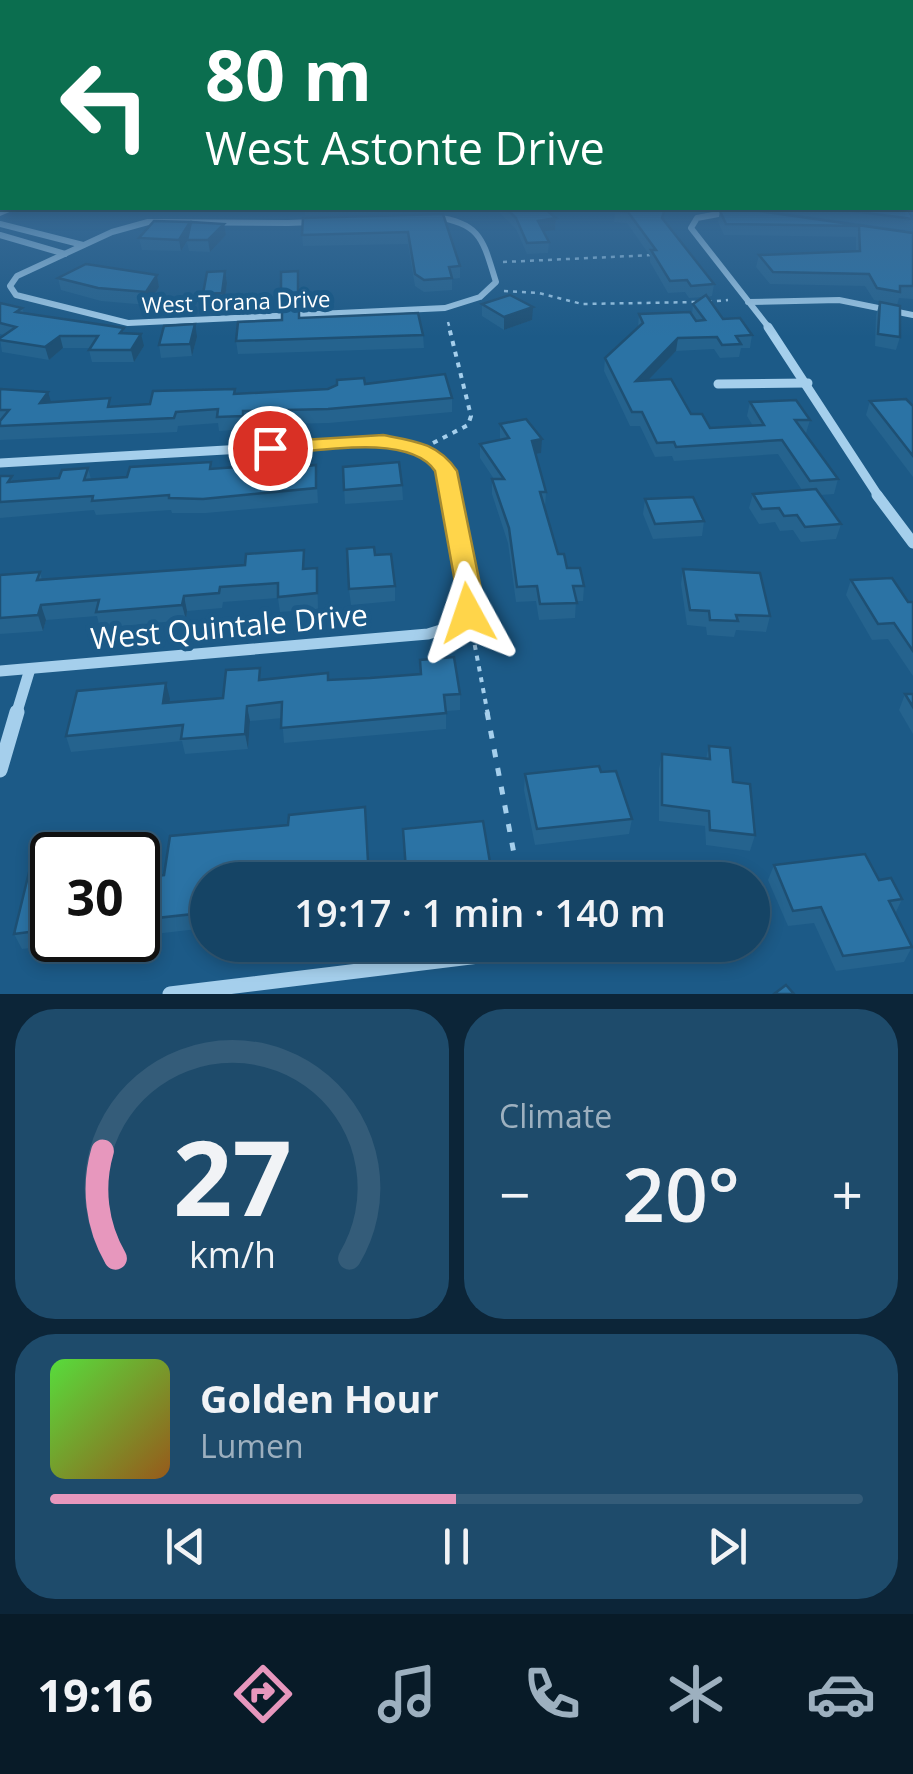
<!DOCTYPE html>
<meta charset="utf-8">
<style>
:root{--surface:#154465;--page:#1e4b6b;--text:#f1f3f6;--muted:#9db0bf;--line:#345c79;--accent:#e797bd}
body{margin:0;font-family:"Open Sans",sans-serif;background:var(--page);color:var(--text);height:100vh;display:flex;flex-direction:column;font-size:38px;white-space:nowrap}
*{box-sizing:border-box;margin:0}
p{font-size:32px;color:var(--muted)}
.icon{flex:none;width:55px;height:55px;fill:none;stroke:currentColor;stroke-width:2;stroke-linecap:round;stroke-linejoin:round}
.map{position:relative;height:994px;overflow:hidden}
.side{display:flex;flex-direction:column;gap:15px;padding:15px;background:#0c2538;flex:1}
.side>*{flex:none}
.guide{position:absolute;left:0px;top:0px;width:915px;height:210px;box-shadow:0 5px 15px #0003,0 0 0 2px var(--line);background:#0b6e4f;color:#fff;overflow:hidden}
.speed{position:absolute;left:30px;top:832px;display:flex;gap:20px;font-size:50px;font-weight:700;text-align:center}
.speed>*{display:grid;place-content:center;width:130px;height:130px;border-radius:50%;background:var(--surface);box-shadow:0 5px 15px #0003,0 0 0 2px var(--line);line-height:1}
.speed .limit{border:5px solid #111;border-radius:15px;background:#fff;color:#111}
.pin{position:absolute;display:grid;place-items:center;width:85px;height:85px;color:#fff;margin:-42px;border:5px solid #fff;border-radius:50%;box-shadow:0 2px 10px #0007}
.me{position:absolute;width:110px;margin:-55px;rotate:355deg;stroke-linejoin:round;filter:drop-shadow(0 0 8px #0008)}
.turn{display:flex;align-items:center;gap:35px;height:210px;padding:0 40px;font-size:45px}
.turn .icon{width:130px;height:130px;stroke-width:2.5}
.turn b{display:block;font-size:70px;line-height:85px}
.big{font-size:75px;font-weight:600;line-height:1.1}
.side .widget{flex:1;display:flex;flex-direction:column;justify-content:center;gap:15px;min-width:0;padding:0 35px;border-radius:40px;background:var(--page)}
.side .dial{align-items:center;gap:0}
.dial svg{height:260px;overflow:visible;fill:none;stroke:var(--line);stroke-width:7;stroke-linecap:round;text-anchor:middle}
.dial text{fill:var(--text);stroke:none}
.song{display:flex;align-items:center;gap:30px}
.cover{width:120px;height:120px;border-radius:15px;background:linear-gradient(135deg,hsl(110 70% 55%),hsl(30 70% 35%))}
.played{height:10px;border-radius:5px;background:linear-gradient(90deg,var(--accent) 50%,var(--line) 50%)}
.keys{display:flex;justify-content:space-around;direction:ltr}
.heat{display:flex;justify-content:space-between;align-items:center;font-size:55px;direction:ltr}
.side .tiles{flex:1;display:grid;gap:15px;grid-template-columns:1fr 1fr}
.widget:last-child{grid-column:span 2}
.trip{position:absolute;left:190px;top:862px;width:580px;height:100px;border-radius:50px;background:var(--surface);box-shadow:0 5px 15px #0003,0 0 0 2px var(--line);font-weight:600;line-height:100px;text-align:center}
.menu{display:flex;height:160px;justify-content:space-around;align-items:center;background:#081b28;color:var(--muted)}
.menu .icon{width:70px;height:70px}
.menu .selected{color:var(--accent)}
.menu b{font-size:45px;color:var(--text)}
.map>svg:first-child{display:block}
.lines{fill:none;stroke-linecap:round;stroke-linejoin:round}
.canal{fill:#134266;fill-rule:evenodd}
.path-far2{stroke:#a5cfec;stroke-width:2.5;stroke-dasharray:4 5;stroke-linecap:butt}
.path-far1{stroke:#a5cfec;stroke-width:4;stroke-dasharray:5 6;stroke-linecap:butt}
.path{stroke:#a5cfec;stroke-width:5;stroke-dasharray:8 11;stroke-linecap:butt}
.street-far3{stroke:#a5cfec;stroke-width:6}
.street-far2{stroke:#a5cfec;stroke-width:9}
.street-far1{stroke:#a5cfec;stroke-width:11}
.street{stroke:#a5cfec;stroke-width:15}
.secondary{fill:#d1e8f8;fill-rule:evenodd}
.wall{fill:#25638e}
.shaded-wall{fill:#1e5074}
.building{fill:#2b73a5;stroke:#1e5074;stroke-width:2.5}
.route{fill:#ffd54a;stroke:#a68a30;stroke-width:2.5}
.labels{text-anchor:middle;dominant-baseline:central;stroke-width:10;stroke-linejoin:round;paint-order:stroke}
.far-street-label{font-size:22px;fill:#fff;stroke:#1c5a87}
.near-street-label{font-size:30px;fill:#fff;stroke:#1c5a87}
</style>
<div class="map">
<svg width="913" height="994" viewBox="0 0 913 994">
<rect width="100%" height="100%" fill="#1c5a87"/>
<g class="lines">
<rect class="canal" x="912" y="198" width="1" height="7"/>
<g class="path-far2">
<path d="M503,262L653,255"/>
<path d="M504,291L539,293L582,304L698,302"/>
<path d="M708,302L728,300"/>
<path d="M448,322L450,329"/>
</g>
<g class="path-far1">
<path d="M433,443L468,425L471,416L449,327"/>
<path d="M469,636L474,641L488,715"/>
</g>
<path class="path" d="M487,712L519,880"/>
<g class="street-far3">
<path d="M729,212L697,218L691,228L770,329"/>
<path d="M435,217C482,223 483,241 496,282L480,297L445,308L128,323L16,295L10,286L17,276L112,232L148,222L288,223Z"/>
<path d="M0,224L83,245"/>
<path d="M0,235L65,254"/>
<path d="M748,302L839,300L913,315"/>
</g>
<g class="street-far2">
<path d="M768,327L879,497"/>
<path d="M718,384L808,383"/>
<path d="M0,463L383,441C424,449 442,453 451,497"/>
</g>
<g class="street-far1">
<path d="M877,495L913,543"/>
<path d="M0,671L428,634L460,624L471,599L451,495"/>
<path d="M16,715L30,669"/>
</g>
<g class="street">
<path d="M0,770L17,712"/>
<path d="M170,994L569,945"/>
</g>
<path class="secondary" d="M0,208L2,207L19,208L0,216Z"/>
</g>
<g class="wall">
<path d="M304,208H438V211L305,215Z"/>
<path d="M495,208H544L556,218L555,230L544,231L549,242L548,253L527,254L516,229Z"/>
<path d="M752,208H907L913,217V226L912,231Z"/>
<path d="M751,210L913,233V299L899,298L897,305L874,300L865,286L770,284L756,267L759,255L856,251V237L724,235L718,222L720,211Z"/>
<path d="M615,211H665L663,219L714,284L712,296L707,297L723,319L752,335L750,348H741L739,357L720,358L714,349L676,351L648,380L710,428L753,426L747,416L750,402L810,420L806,433L805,434L838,479L834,494L820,495L841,524L836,539L801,542L793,530L780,531L775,522L759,524L749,508L753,494L802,490L778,454L674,461L672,456L655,457L640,426H630L604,371L605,358L638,328L639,314H692L693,304L703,297L689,298L685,292L668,293L650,262V256L627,223L614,222Z"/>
<path d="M443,214L460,266V278L452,279V290L424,292L415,286L408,244L303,246L302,235Z"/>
<path d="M224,224L226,235L210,252L189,251L187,242L181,251L142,250L139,238Z"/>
<path d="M225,271L227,283L224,305L205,306L203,294Z"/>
<path d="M157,275L159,287L148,305L101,301L61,290L58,278Z"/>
<path d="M299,283L300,308L283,309L281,296Z"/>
<path d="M880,302L900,337L896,350L875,346L876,315Z"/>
<path d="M0,303L22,308L24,313L125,333L144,346L134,362H92L89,350L90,348H63L49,360L2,352L0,338L4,335L0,334Z"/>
<path d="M482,304L532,320L504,330L482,316Z"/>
<path d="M300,318L423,335L424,348L238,354L236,341Z"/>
<path d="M197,337L192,356L161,358L159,345Z"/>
<path d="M365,384L452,398V412L329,423L246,425L245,429L219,431L218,423L178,426L177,432L0,440V389L51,402L112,406L150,404L235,394L328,389Z"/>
<path d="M870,401L913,406V477L866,415Z"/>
<path d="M500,424L541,453L535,454L546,492L545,507L558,554L567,568L584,586L583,601H576L575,618L539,620L536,601L516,602L508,543L492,494V479H494L480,458V444L500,440Z"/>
<path d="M286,457L287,467L316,465L318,503L206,513H172L171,510L96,515L94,510L0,518V476L13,481L59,478L88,468L91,479L127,477L211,462L212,468L252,466Z"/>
<path d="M343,467L402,485L403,500L345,504Z"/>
<path d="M645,499L704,521L702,536L653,539L643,514Z"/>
<path d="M375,555L395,586V601L351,605L349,589Z"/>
<path d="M317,568L318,609L280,612L278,598L223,602L222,608L187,611L186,620L100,628L97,616L46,620L43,631L0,634V575L40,572L42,580Z"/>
<path d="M683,569L770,616L766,632L736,630L734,637L707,635L706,627L687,625L681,584Z"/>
<path d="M851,580L908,602H913V676L888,639L872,640L846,595Z"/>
<path d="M420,660L460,694V710L446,711V729L284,743L282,718L250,721L248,749L185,754L182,741L71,752L66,736L170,699L169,702L223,698L262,679L329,680L420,674Z"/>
<path d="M905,694H913V734L899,710Z"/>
<path d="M709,746L733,782L755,835L750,851L706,845L705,826L659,821V769L662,754L706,759Z"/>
<path d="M601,772L632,819L629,834L535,845L524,790L525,774Z"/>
<path d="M288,825L370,880H208L206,928L138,936V878L164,875Z"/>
<path d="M403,829L493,880H407Z"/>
<path d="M131,845L134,855H52V940H100L22,949L14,934L33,856Z"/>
<path d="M774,865L879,880L902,899L895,914L912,947L904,962L836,971L814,923L788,926L768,880Z"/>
</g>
<g class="shaded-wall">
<path d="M665,208H681L665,211L661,230Z"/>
<path d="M556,218L555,230L538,232V221Z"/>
<path d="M190,222L192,233L181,251L179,240Z"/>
<path d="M224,224L226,235L210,252L208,240Z"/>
<path d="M225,271L227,283L224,305L222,293Z"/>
<path d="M157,275L159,287L148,305L146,292Z"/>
<path d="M533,307L532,320L504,330V317Z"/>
<path d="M195,324L197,337L192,356L190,344Z"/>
<path d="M141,334L144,346L134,362L131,350Z"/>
<path d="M60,336L63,348L49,360L45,347Z"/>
<path d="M678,338L676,351L635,394L636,381Z"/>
<path d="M48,392L52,405L40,403Z"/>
<path d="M542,439L541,453L531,455L532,441Z"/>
<path d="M184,596L187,611L186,620L182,605Z"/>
<path d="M41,605L46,620L43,631L38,615Z"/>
<path d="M166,683L170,699L167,718L163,703Z"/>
<path d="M247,706L250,721L248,749L245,734Z"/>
<path d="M204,891L208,904L206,928L202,913Z"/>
</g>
<g class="building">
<path d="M506,208H544L556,218L538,221L549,242L527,243L516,218Z"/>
<path d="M616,208H665L662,218L714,284L691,286L687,280L670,281L651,250H656L628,212L615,211Z"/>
<path d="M829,208H907L913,219Z"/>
<path d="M751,210L913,233V286H900V292L877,288L869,274L773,272L759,255L860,251L859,226L726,224L720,211Z"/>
<path d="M443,214L460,266L449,267L452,278L424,280L415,274L408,232L302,235L303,218Z"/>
<path d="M154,221L190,222L179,240L139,238Z"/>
<path d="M191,222L224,224L208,240H187Z"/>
<path d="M86,264L157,275L146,292L98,288L58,278Z"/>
<path d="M225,271L222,293L203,294L207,272Z"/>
<path d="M298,271V296H281V272Z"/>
<path d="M510,295L533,307L504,317L482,304Z"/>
<path d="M706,295L723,319L740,318L752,335L736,336L741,344L722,345L717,337L678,338L636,381L671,379L691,414H702L710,428L764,425L750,402L796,400L810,420H795L838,479L810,481L782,440L676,447L674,442L657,443L642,412H632L605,358L643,323L639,314L690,312L696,321L705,320L693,304Z"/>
<path d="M880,302L900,306V337L878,334Z"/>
<path d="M0,303L22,308L16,312L124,328L120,333L141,334L131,350H89L98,336H60L45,347L0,340V338L16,327L0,323Z"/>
<path d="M299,309V318L418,313L423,335L236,341L238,322L282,320V310Z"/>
<path d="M195,324L190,344L159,345L164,326Z"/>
<path d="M445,374L452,398L328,409L243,411V416L217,417L218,409L176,412L174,418L0,426V421L9,410H0V389L48,392L40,403L110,398L108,407L150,404L153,391L235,389L234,394L328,389L337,385V380L364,378L365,384Z"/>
<path d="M906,399L913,406V456L870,401Z"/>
<path d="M526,419L542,439L532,441L546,492H540L558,554H564L567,568H580L584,586H573L577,603L540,604L537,586L517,587L509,528L492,479H504L480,444L509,438L500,424Z"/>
<path d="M286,457V468L316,465V488L203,499L169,498V495L92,501L93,496L0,502V476H12L8,482L59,478L62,470L88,468L84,480L127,477L130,467L211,462L210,469L252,466L253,459Z"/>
<path d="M399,462L402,485L344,490L343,467Z"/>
<path d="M816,489L841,524L805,527L797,515L784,516L779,508L762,509L753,494Z"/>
<path d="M693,497L704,521L655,524L645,499Z"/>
<path d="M374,547L375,555L391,554L395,586L349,589L347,549Z"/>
<path d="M304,550L303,569L317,568V593L278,597V583L220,587L219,593L184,596L182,605L96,612L99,600L41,605L38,615L0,618V575L40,572L37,580L245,565L246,554Z"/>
<path d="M683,569L760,573L770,616L736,615L738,621L710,620L709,611L690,610Z"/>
<path d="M892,578L908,602H913V651L894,623L878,624L851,580Z"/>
<path d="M454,657L460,694L444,695L446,713L281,728L282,702L247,706L245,734L181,739L183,725L66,736L77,691L166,683L163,703L223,698L226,670L260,668L259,680L328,673V680L370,678L421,674L420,660Z"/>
<path d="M905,694H913V707Z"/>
<path d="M709,746L730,748L733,782L750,784L755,835L710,830L709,811L662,805V754L710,759Z"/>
<path d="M599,766L601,772L616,771L632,819L537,829L525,774Z"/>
<path d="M365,807L369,880H333V870L257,878V880H208V891H204L202,913L138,920V878L164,875L170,836L288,825L289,815Z"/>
<path d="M483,821L493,880H452L450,865L406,870L403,829Z"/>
<path d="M131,845L130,855H52V929L14,934L33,856Z"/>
<path d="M865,854L879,880L891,878L902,899L889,901L912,947L843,956L821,907L793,911L774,865Z"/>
<path d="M786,985L794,994H774Z"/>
</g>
<linearGradient id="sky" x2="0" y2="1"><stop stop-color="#0f324a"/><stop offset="0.59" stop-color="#3a6b96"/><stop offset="1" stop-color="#3a6b96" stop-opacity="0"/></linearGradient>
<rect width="913" height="337" fill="url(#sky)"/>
<path class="route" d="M383,435C415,441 438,443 457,471L483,599L477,619H459L455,613L458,599L435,471C409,432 313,452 270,455L260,448L270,442Z"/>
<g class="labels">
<g class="far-street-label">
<text transform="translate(236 301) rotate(-2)">West Torana Drive</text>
</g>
<g class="near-street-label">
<text transform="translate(229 626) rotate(-5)">West Quintale Drive</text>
</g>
</g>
</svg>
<div class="speed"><div class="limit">30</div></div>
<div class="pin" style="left:270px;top:448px;background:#d93025"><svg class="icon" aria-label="arrive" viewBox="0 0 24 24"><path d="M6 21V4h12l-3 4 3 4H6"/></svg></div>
<svg class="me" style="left:468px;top:613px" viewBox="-20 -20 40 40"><path d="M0-17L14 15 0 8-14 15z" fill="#ffd54a" stroke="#fff" stroke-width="4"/></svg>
<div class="trip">19:17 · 1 min · 140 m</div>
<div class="guide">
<div class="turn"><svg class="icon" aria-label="left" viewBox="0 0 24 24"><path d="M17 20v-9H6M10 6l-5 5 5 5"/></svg><div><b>80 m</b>West Astonte Drive</div></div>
</div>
</div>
<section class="side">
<div class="tiles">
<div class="widget dial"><svg viewBox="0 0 100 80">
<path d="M14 69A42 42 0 1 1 86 69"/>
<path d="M14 69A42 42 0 0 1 10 36" stroke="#e797bd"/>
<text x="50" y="56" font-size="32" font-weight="700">27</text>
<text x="50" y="72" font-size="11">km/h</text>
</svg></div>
<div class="widget"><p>Climate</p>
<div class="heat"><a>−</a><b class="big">20°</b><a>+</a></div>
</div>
<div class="widget">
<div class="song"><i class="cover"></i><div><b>Golden Hour</b><p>Lumen</p></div></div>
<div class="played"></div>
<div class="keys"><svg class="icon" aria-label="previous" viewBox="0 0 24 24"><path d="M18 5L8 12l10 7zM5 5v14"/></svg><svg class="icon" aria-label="pause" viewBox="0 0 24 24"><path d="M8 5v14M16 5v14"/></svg><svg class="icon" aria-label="next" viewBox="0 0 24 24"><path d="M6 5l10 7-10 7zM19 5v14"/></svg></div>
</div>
</div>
</section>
<nav class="menu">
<b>19:16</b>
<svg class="icon selected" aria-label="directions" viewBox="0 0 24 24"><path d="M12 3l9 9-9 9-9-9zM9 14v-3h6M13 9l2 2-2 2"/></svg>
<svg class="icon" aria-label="music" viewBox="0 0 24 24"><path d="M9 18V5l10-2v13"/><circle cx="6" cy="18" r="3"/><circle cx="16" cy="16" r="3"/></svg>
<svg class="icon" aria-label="phone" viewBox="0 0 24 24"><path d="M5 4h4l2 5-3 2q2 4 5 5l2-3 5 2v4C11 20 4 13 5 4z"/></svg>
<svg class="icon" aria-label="climate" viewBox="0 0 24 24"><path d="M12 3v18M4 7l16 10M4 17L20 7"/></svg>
<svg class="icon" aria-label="car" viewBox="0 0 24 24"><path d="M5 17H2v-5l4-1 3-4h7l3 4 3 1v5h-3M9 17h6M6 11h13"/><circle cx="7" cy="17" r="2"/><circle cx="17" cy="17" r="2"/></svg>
</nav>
